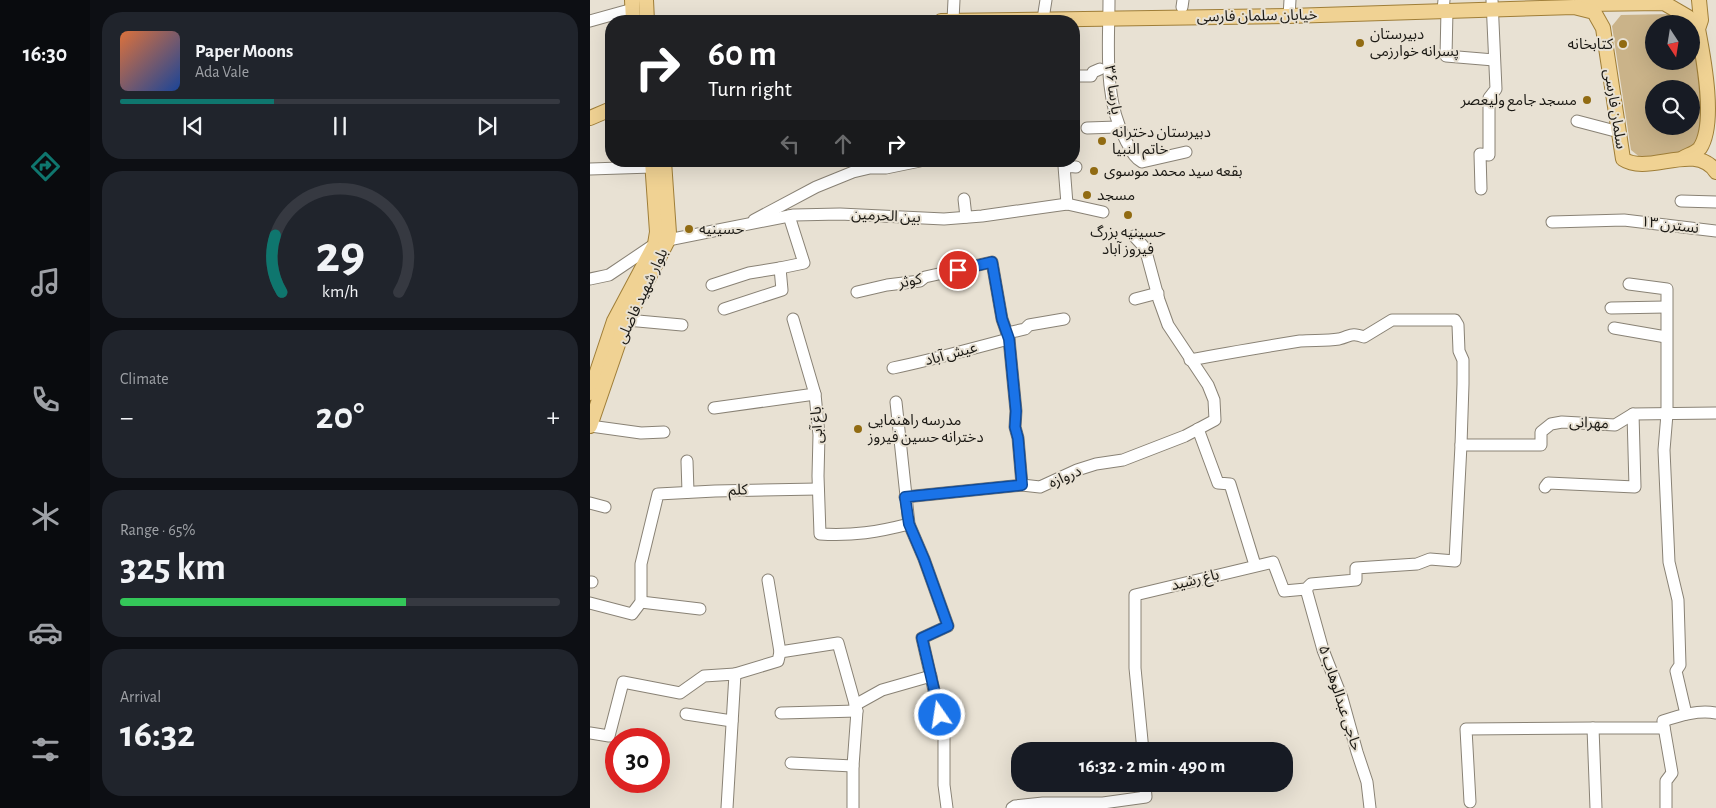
<!DOCTYPE html>
<meta charset="utf-8">
<style>
:root{--surface:#171b24;--page:#20242c;--text:#f1f3f6;--muted:#9ea1a6;--line:#363941;--accent:#0f766e}
body{margin:0;font-family:"Alegreya Sans","Noto Sans Arabic",sans-serif;background:var(--page);color:var(--text);height:100vh;display:flex;flex-direction:column;font-size:19px;white-space:nowrap}
*{box-sizing:border-box;margin:0}
p{font-size:16px;color:var(--muted)}
.icon{flex:none;width:28px;height:28px;fill:none;stroke:currentColor;stroke-width:2;stroke-linecap:round;stroke-linejoin:round}
.map{position:relative;flex:1;overflow:hidden}
.details{display:flex;flex-direction:column;gap:12px;padding:12px;background:#0d0f14;width:500px}
.details>*{flex:none}
.hud{position:absolute;left:15px;top:15px;width:475px;height:152px;border-radius:20px;box-shadow:0 5px 20px #0002;background:#202124;color:#fff;overflow:hidden}
.needle{width:32px;rotate:168deg}
.fabs{position:absolute;left:1055px;top:15px;display:grid;gap:10px}
.fabs a{display:grid;place-items:center;width:55px;height:55px;border-radius:50%;background:var(--surface);box-shadow:0 5px 20px #0002;font-size:25px}
.speed{position:absolute;left:15px;top:728px;display:flex;gap:10px;font-size:25px;font-weight:700;text-align:center}
.speed>*{display:grid;place-content:center;width:65px;height:65px;border-radius:50%;background:var(--surface);box-shadow:0 5px 20px #0002;line-height:1}
.speed .limit{border:8px solid #d22;background:#fff;color:#111}
.pin{position:absolute;display:grid;place-items:center;width:42px;height:42px;color:#fff;margin:-21px;border:2px solid #fff;border-radius:50%;box-shadow:0 1px 5px #0007}
.me{position:absolute;width:55px;margin:-28px;rotate:347deg;stroke-linejoin:round;filter:drop-shadow(0 0 4px #0008)}
.turn{display:flex;align-items:center;gap:18px;height:105px;padding:0 20px;font-size:22px}
.turn .icon{width:65px;height:65px;stroke-width:2.5}
.turn b{display:block;font-size:35px;line-height:42px}
.lanes{display:flex;align-items:center;height:48px;padding:0 20px;background:#0003;justify-content:center;gap:25px;direction:ltr}
.lanes .off{opacity:.35}
.big{font-size:38px;font-weight:700;line-height:1.1}
.details .widget{flex:1;display:flex;flex-direction:column;justify-content:center;gap:8px;min-width:0;padding:0 18px;border-radius:20px;background:var(--page)}
.details .dial{align-items:center;gap:0}
.dial svg{height:130px;overflow:visible;fill:none;stroke:var(--line);stroke-width:7;stroke-linecap:round;text-anchor:middle}
.dial text{fill:var(--text);stroke:none}
.song{display:flex;align-items:center;gap:15px}
.cover{width:60px;height:60px;border-radius:8px;background:linear-gradient(135deg,hsl(20 70% 55%),hsl(220 70% 35%))}
.played{height:5px;border-radius:2px;background:linear-gradient(90deg,var(--accent) 35%,var(--line) 35%)}
.keys{display:flex;justify-content:space-around;direction:ltr}
.heat{display:flex;justify-content:space-between;align-items:center;font-size:28px;direction:ltr}
.charge{height:8px;border-radius:4px;background:linear-gradient(90deg,#34c759 65%,var(--line) 0)}
.trip{position:absolute;left:421px;top:742px;width:282px;height:50px;border-radius:20px;background:var(--surface);box-shadow:0 5px 20px #0002;font-weight:700;line-height:50px;text-align:center}
main{display:flex;flex:1;min-height:0}
.dock{display:flex;flex-direction:column;width:90px;justify-content:space-around;align-items:center;background:#090b0e;color:var(--muted)}
.dock .icon{width:35px;height:35px}
.dock .active{color:var(--accent)}
.dock b{font-size:22px;color:var(--text)}
.map>svg:first-child{display:block}
.green{fill:#cab389;fill-rule:evenodd}
.lines{fill:none;stroke-linecap:round;stroke-linejoin:round}
.minor-casing{stroke:#898275;stroke-width:13}
.major-casing{stroke:#9f7e38;stroke-width:16}
.minor{stroke:#fff;stroke-width:11}
.major{stroke:#f0d293;stroke-width:14}
.route-casing{stroke:#114b97;stroke-width:12}
.route{stroke:#1a73e8;stroke-width:9}
.poi-dot{fill:#916b12;stroke:#e8e1d3;stroke-width:2}
.labels{text-anchor:middle;dominant-baseline:central;stroke-width:4;stroke-linejoin:round;paint-order:stroke}
.street-label{font-size:15px;fill:#1b1914;stroke:#e8e1d3}
.poi-label{font-size:15px;fill:#1b1914;stroke:#e8e1d3;text-anchor:start}
</style>
<main>
<nav class="dock">
<b>16:30</b>
<svg class="icon active" aria-label="directions" viewBox="0 0 24 24"><path d="M12 3l9 9-9 9-9-9zM9 14v-3h6M13 9l2 2-2 2"/></svg>
<svg class="icon" aria-label="music" viewBox="0 0 24 24"><path d="M9 18V5l10-2v13"/><circle cx="6" cy="18" r="3"/><circle cx="16" cy="16" r="3"/></svg>
<svg class="icon" aria-label="phone" viewBox="0 0 24 24"><path d="M5 4h4l2 5-3 2q2 4 5 5l2-3 5 2v4C11 20 4 13 5 4z"/></svg>
<svg class="icon" aria-label="climate" viewBox="0 0 24 24"><path d="M12 3v18M4 7l16 10M4 17L20 7"/></svg>
<svg class="icon" aria-label="car" viewBox="0 0 24 24"><path d="M5 17H2v-5l4-1 3-4h7l3 4 3 1v5h-3M9 17h6M6 11h13"/><circle cx="7" cy="17" r="2"/><circle cx="17" cy="17" r="2"/></svg>
<svg class="icon" aria-label="filters" viewBox="0 0 24 24"><path d="M4 7h16M4 17h16"/><circle cx="9" cy="7" r="2"/><circle cx="15" cy="17" r="2"/></svg>
</nav>
<section class="details">
<div class="widget">
<div class="song"><i class="cover"></i><div><b>Paper Moons</b><p>Ada Vale</p></div></div>
<div class="played"></div>
<div class="keys"><svg class="icon" aria-label="previous" viewBox="0 0 24 24"><path d="M18 5L8 12l10 7zM5 5v14"/></svg><svg class="icon" aria-label="pause" viewBox="0 0 24 24"><path d="M8 5v14M16 5v14"/></svg><svg class="icon" aria-label="next" viewBox="0 0 24 24"><path d="M6 5l10 7-10 7zM19 5v14"/></svg></div>
</div>
<div class="widget dial"><svg viewBox="0 0 100 80">
<path d="M14 69A42 42 0 1 1 86 69"/>
<path d="M14 69A42 42 0 0 1 10 34" stroke="#0f766e"/>
<text x="50" y="56" font-size="32" font-weight="700">29</text>
<text x="50" y="72" font-size="11">km/h</text>
</svg></div>
<div class="widget"><p>Climate</p>
<div class="heat"><a>−</a><b class="big">20°</b><a>+</a></div>
</div>
<div class="widget"><p>Range · 65%</p><b class="big">325 km</b><div class="charge"></div></div>
<div class="widget"><p>Arrival</p><b class="big">16:32</b></div>
</section>
<div class="map">
<svg width="1126" height="808" viewBox="0 0 1126 808">
<rect width="100%" height="100%" fill="#e8e1d3"/>
<path class="green" d="M1082,14L1095,24H1064V61H1101V29L1116,111L1105,151L1051,158L1041,150L1022,26L1031,15ZM1064,89H1101V126H1064Z"/>
<g class="lines">
<g class="minor-casing">
<g id="minor">
<path d="M519,0C519,47 513,98 536,141C541,149 543,157 552,162L596,152"/>
<path d="M592,7L593,0"/>
<path d="M853,10L854,0"/>
<path d="M857,10L856,56L904,60"/>
<path d="M699,16L700,0"/>
<path d="M453,19L456,0"/>
<path d="M363,20L364,0"/>
<path d="M0,21L43,9"/>
<path d="M484,76H501L503,72L510,69"/>
<path d="M987,121L1029,132"/>
<path d="M497,128L528,127"/>
<path d="M0,169L62,167"/>
<path d="M891,189L890,154L899,155V98L906,89L902,0"/>
<path d="M374,199L376,217"/>
<path d="M1091,201L1126,202"/>
<path d="M477,204L474,166L486,167"/>
<path d="M164,220L226,187L263,172L280,168H296L330,161"/>
<path d="M962,222L1034,220L1126,231"/>
<path d="M78,240L204,215L250,214L354,219L392,216L477,204L513,212"/>
<path d="M190,268L214,263L199,216"/>
<path d="M0,279L19,275L65,244"/>
<path d="M1039,284L1077,289V414L1074,450L1079,562L1088,600L1090,665L1086,671L1096,714"/>
<path d="M122,285L159,273L190,268L192,290L134,309"/>
<path d="M267,292L297,285L330,281L335,277L402,262L412,319L419,339L426,411L425,427L428,438L432,485"/>
<path d="M545,299L568,293"/>
<path d="M1021,308L1076,307"/>
<path d="M203,319L225,394L229,435L228,476L230,534C263,536 288,532 319,524"/>
<path d="M37,320L92,325"/>
<path d="M1024,328L1076,337"/>
<path d="M417,333L435,329L439,325L474,319"/>
<path d="M303,368C342,360 380,349 419,339"/>
<path d="M306,402L319,524L334,559L358,626L332,638L354,734V785L357,808"/>
<path d="M124,408L225,394"/>
<path d="M0,426L51,433L74,432"/>
<path d="M608,429L628,483L640,484L665,565"/>
<path d="M871,445H951V432L961,424L972,422L1025,425L1043,414L1126,413"/>
<path d="M97,461L98,492"/>
<path d="M955,487L958,483L1045,487L1043,414"/>
<path d="M315,497L432,485L450,487L487,470L506,464L533,460L595,436L625,420L624,400L618,385L578,325L569,300L555,248L544,236"/>
<path d="M0,503L15,507"/>
<path d="M178,580L190,652"/>
<path d="M0,582H2"/>
<path d="M716,589L733,650L752,698L767,752L777,782L780,808"/>
<path d="M51,602L110,609"/>
<path d="M0,603L42,614L51,602V564L68,494L125,491L228,489"/>
<path d="M145,674L188,661L190,652L248,643L267,711L263,766V808"/>
<path d="M265,705L292,690L341,676"/>
<path d="M191,713L267,711"/>
<path d="M96,714L142,721"/>
<path d="M0,733L19,736L33,682L90,693L114,676L145,674L137,808"/>
<path d="M553,751L545,668V595L683,562L694,591L716,589L721,584L766,580V568L827,564L840,559L865,561L871,445L873,384V360L869,351L868,325L865,320H802L774,337C761,332 761,336 749,339C736,341 723,340 710,341C673,347 637,353 600,360"/>
<path d="M201,763L263,766"/>
<path d="M880,802L876,729L1003,728"/>
<path d="M422,808L425,806L453,803H513L556,797L555,784"/>
<path d="M1006,808L1003,728H1074"/>
<path d="M1076,808V781L1082,773L1073,721C1091,715 1108,710 1126,713"/>
</g>
</g>
<g class="major-casing">
<g id="major">
<path d="M42,0L43,21"/>
<path d="M56,0L57,21"/>
<path d="M989,6L994,4L1074,3L1098,17L1108,29"/>
<path d="M351,21L699,16L984,7L1004,12L1013,28L1033,159C1058,176 1106,141 1126,172"/>
<path d="M0,118L21,109"/>
<path d="M1093,158C1098,155 1106,153 1110,148C1126,124 1114,60 1108,29L1111,20L1109,0"/>
<path d="M0,393L24,321L65,244L67,232L62,161"/>
<path d="M0,426L35,324L78,240L79,233L74,161"/>
</g>
</g>
<use href="#minor" class="minor"/>
<use href="#major" class="major"/>
</g>
<g class="lines">
<g class="route-casing">
<path id="route" d="M350,715L332,638L358,626L334,559L319,524L315,497L432,485L428,438L425,427L426,411L419,339L412,319L402,262L368,270"/>
</g>
<use href="#route" class="route"/>
</g>
<g class="poi-dot">
<circle cx="770" cy="43" r="5"/>
<circle cx="1033" cy="44" r="5"/>
<circle cx="997" cy="100" r="5"/>
<circle cx="512" cy="141" r="5"/>
<circle cx="504" cy="171" r="5"/>
<circle cx="497" cy="195" r="5"/>
<circle cx="538" cy="215" r="5"/>
<circle cx="99" cy="229" r="5"/>
<circle cx="268" cy="429" r="5"/>
</g>
<g class="labels">
<g class="street-label">
<text transform="translate(667 16) rotate(-1)">خیابان سلمان فارسی</text>
<text transform="translate(523 90) rotate(82)">پارسا ۳۶</text>
<text transform="translate(1025 109) rotate(81)">سلمان فارسی</text>
<text transform="translate(296 216) rotate(3)">بین الحرمین</text>
<text transform="translate(1080 225) rotate(7)">نسترن ۱۳</text>
<text transform="translate(320 281) rotate(-12)">کوثر</text>
<text transform="translate(52 296) rotate(-65)">بلوار شهید فاضلی</text>
<text transform="translate(361 354) rotate(-15)">عیش آباد</text>
<text transform="translate(999 423) rotate(2)">مهرانی</text>
<text transform="translate(227 425) rotate(-93)">باغ آبی</text>
<text transform="translate(475 477) rotate(-23)">دروازه</text>
<text transform="translate(148 490) rotate(-1)">کلم</text>
<text transform="translate(605 580) rotate(-14)">باغ رشید</text>
<text transform="translate(750 698) rotate(72)">حاجی عبدالوهاب ۵</text>
</g>
<g class="poi-label">
<text x="780" y="34">دبیرستان<tspan x="780" dy="17">پسرانه خوارزمی</tspan></text>
<text x="1023" y="44" text-anchor="end">کتابخانه</text>
<text x="987" y="100" text-anchor="end">مسجد جامع ولیعصر</text>
<text x="522" y="132">دبیرستان دخترانه<tspan x="522" dy="17">خاتم النبیا</tspan></text>
<text x="514" y="171">بقعه سید محمد موسوی</text>
<text x="507" y="195">مسجد</text>
<text x="109" y="229">حسینیه</text>
<text x="538" y="232" text-anchor="middle">حسینیه بزرگ<tspan x="538" dy="17">فیروز آباد</tspan></text>
<text x="278" y="420">مدرسه راهنمایی<tspan x="278" dy="17">دخترانه حسین فیروز</tspan></text>
</g>
</g>
</svg>
<div class="fabs">
<a><svg class="needle" viewBox="-14 -14 28 28"><path d="M0-13l5 13h-10z" fill="#e53935"/><path d="M0 13l5-13h-10z" fill="#9ea1a6"/></svg></a>
<a><svg class="icon" aria-label="search" viewBox="0 0 24 24"><circle cx="10" cy="10" r="6"/><path d="M15 15l6 6"/></svg></a>
</div>
<div class="speed"><div class="limit">30</div></div>
<div class="pin" style="left:368px;top:270px;background:#d93025"><svg class="icon" aria-label="arrive" viewBox="0 0 24 24"><path d="M6 21V4h12l-3 4 3 4H6"/></svg></div>
<svg class="me" style="left:350px;top:715px" viewBox="-20 -20 40 40"><circle r="17" fill="#1a73e8" stroke="#fff" stroke-width="3"/><path d="M0-11L8 9 0 5-8 9z" fill="#fff"/></svg>
<div class="trip">16:32 · 2 min · 490 m</div>
<div class="hud">
<div class="turn"><svg class="icon" aria-label="right" viewBox="0 0 24 24"><path d="M7 20v-9h11M14 6l5 5-5 5"/></svg><div><b>60 m</b>Turn right</div></div>
<div class="lanes"><svg class="icon off" aria-label="left" viewBox="0 0 24 24"><path d="M17 20v-9H6M10 6l-5 5 5 5"/></svg><svg class="icon off" aria-label="ahead" viewBox="0 0 24 24"><path d="M12 20V5M6 11l6-6 6 6"/></svg><svg class="icon" aria-label="right" viewBox="0 0 24 24"><path d="M7 20v-9h11M14 6l5 5-5 5"/></svg></div>
</div>
</div>
</main>
